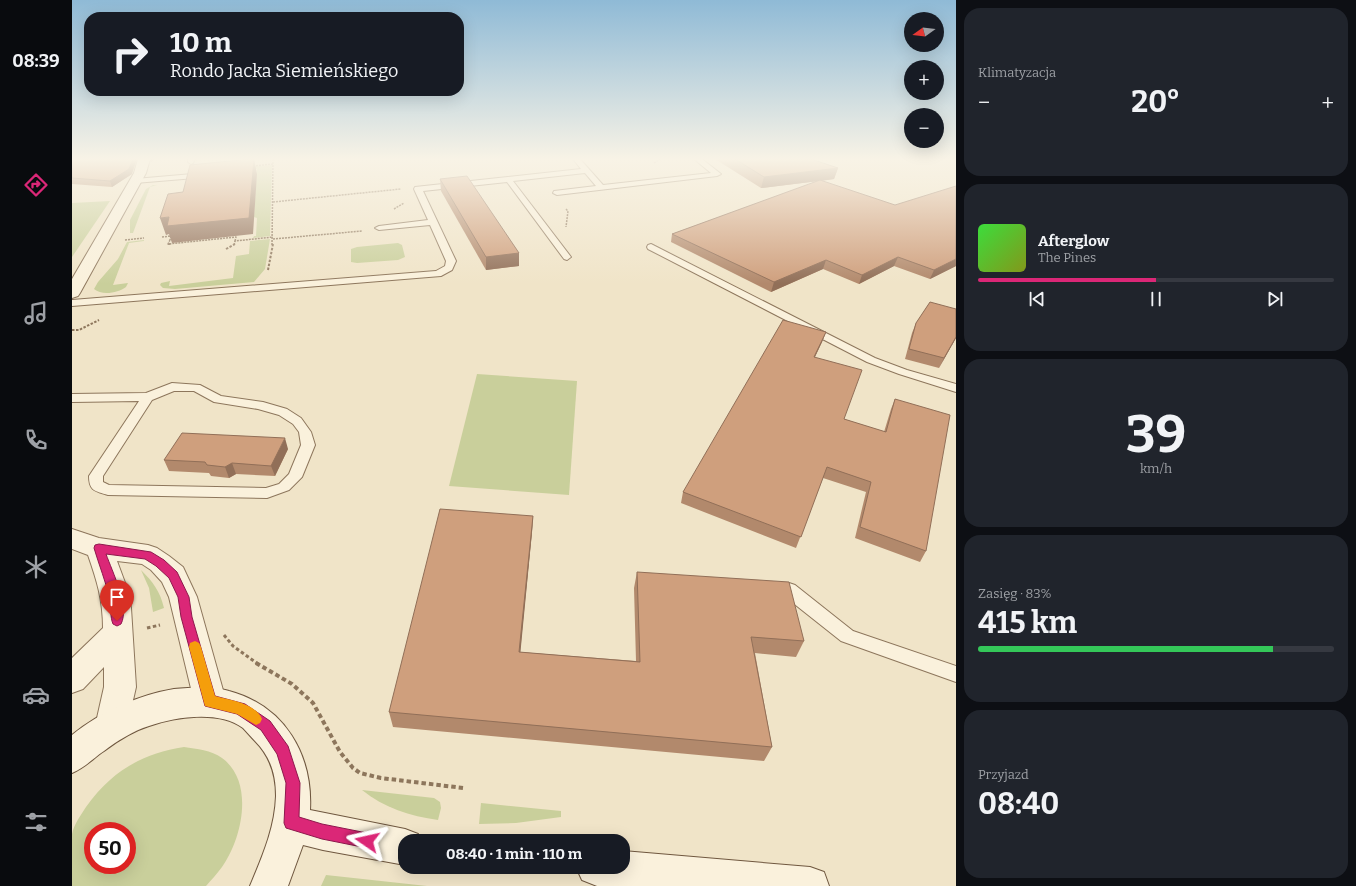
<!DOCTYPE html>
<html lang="pl">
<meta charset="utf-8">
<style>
:root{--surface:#171b24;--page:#20242c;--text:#f1f3f6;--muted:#9ea1a6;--line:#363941;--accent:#db2777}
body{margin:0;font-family:Bitter,serif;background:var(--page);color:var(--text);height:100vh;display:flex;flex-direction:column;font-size:15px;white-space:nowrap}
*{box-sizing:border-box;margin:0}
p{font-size:13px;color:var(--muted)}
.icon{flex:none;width:22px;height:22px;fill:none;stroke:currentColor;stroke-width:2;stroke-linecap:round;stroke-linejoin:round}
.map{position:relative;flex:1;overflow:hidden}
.sheet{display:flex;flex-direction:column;gap:8px;padding:8px;background:#0d0f14;width:400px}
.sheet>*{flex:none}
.banner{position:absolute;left:12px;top:12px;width:380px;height:84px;border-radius:16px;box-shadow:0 4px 16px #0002;background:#171b24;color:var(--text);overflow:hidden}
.needle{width:26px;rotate:255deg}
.tools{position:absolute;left:832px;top:12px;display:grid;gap:8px}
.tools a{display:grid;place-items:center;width:40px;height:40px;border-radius:50%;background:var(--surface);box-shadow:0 4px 16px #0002;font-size:20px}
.speed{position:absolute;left:12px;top:822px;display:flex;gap:8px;font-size:20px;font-weight:700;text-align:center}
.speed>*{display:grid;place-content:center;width:52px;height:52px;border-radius:50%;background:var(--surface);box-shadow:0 4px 16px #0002;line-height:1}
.speed .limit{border:6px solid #d22;background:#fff;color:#111}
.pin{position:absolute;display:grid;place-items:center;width:34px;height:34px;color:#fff;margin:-41px -17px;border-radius:50% 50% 50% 0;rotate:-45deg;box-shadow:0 0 4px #0007}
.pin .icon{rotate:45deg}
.me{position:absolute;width:44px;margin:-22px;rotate:281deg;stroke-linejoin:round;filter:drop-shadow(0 0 3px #0008)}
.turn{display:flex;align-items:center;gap:14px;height:84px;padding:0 20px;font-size:18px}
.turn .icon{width:52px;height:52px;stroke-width:2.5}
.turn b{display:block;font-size:28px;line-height:34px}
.big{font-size:30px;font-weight:700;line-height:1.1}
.sheet .widget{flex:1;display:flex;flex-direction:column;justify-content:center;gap:6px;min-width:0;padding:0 14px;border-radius:16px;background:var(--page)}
.sheet .dial{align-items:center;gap:0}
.dial b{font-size:52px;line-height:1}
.song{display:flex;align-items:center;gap:12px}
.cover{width:48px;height:48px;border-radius:6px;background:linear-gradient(135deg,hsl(120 70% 55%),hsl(70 70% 35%))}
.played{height:4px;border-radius:2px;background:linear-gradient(90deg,var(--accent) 50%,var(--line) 50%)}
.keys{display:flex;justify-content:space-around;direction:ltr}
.heat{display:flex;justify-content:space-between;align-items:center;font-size:22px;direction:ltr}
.charge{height:6px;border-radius:3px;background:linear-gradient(90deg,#34c759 83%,var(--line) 0)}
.trip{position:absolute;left:326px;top:834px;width:232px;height:40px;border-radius:16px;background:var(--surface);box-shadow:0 4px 16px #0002;font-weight:700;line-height:40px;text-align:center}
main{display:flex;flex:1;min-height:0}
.dock{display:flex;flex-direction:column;width:72px;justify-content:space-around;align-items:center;background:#090b0e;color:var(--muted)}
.dock .icon{width:28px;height:28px}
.dock .selected{color:var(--accent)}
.dock b{font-size:18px;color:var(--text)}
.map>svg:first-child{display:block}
.green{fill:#c9cf9b;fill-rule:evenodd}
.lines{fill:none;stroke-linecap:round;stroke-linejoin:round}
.service-casing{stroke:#8d765c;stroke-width:2}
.minor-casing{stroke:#8d765c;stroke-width:2}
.secondary-casing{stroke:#6f573f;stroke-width:2}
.path-far3{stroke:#8d765c;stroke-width:1.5;stroke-dasharray:2 1;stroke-linecap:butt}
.path-far2{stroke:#8d765c;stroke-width:2;stroke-dasharray:2.5 1.5;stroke-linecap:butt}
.path-far1{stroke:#8d765c;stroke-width:3;stroke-dasharray:3.5 2.5;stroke-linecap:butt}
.path{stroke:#8d765c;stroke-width:4;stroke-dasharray:4.5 3;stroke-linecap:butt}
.service{fill:#faf1dc;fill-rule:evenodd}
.minor{fill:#faf1dc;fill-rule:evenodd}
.secondary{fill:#faf1dc;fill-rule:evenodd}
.wall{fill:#b2896c}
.shaded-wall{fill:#916f58}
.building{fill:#cf9f7d;stroke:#916f58}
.route{fill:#db2777;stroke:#8e194d}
.slow{fill:#f59e0b}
</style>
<main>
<nav class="dock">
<b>08:39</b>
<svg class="icon selected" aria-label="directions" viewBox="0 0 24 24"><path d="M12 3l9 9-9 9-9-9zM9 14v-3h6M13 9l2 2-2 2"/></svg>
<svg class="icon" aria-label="music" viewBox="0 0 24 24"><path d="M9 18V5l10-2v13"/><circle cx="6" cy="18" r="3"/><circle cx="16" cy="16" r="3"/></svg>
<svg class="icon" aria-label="phone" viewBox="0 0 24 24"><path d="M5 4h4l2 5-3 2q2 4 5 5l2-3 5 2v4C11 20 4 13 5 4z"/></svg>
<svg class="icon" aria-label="climate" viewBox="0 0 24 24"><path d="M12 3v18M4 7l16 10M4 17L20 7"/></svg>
<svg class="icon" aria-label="car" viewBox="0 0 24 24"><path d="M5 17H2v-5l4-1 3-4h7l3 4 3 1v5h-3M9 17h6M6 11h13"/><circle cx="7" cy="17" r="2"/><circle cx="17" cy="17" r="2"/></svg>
<svg class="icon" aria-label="filters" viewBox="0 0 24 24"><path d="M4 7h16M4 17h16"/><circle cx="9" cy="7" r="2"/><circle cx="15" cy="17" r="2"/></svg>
</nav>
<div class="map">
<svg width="884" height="886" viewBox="0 0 884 886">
<rect width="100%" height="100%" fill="#f0e4c8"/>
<g class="green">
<path d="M200,165L198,236L181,238L182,236H184L185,218L182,217L185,169L144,170Z"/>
<path d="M81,185H85L78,187L61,233H58V220L74,189Z"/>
<path d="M38,201L0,257V203Z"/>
<path d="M198,239L193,269L182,282L103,289L91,288L88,285L89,283L98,281L97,286L161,278L164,256L177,254L178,241Z"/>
<path d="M72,240V241L57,243L41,285L56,283L54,287C46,293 30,296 22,289L26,282L46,259L55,242Z"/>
<path d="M326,243L330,245L333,257L326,260L285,263L279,262V249L285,247Z"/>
<path d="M405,374L505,381L497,495L377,486Z"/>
<path d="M69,570C81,582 88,591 92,608L81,612L77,588Z"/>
<path d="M112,747C125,749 139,750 150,758C183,782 170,839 150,867C145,874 139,880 134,886H0C0,870 0,849 0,834C2,824 9,815 14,807C40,771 69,754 112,747ZM21,831H55V865H21Z"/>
<path d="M290,790L362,798L368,802L369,808L366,820C338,816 312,808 290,790Z"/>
<path d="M409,803L489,811V817L444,823L407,824Z"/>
<path d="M254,875L355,886H249Z"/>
</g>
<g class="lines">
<g class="service-casing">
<g id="service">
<path d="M116,159H123L121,163L119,164L116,162Z"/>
<path d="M501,159H508L531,185L639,173L622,159H630L649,174L645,176L485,195L481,193L482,191L524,186L513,173L441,181L499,257L495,260L492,259L435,182L351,191L384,261L380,270L369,276L0,306V300L364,271L373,266L374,261L358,225L307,230L303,228L307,226L356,220L342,189L343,187L509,169Z"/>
<path d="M132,173H135V177L63,183L59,181L63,179Z"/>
<path d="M579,244L803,358L835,370L884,384V392L827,374L795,362L576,249L575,247L576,245Z"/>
<path d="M100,383L128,385L149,396L191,402L215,409L229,418L239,432L243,445L230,477L217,490L195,498L36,495C23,491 17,491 17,476L67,401L0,402V394L74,393ZM102,391H122L142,402L186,409L207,415L221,424L227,432L229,445L217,474L207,484L194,488L37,485L31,482V476L80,400Z"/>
<path d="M717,583L723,585L781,631L884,666V682L769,641L711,595L709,590L711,585Z"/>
</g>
</g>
<g class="minor-casing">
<g id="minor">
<path d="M66,159H78L74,173L8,293L6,296L0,298V279L62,173Z"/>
<path d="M0,529L27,538L76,545L85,548L97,556L111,567L125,597L154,701L149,711L138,716L127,711L122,701L97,597L90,582L79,570L70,564L45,561L55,588L59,608L64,687L55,727L50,738L39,743L28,738L23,727L32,687V667L11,689L0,693V658L31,628C31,600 25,581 16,555L0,549Z"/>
</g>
</g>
<g class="secondary-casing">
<g id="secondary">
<path d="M130,687C139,688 148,688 157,691C213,706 241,755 238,810L333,829L346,834L349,841H333V865L251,850L231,845L216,886H178C190,857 203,828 204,796C204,775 199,757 183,741C179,737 175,732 171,728C147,710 103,717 77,726C61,731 45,741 32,751C20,759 14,767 0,773V735C28,712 66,695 102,689C111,688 120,688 130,687Z"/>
<path d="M551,851L738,867L752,872L757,886H525L510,880L504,867H551Z"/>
</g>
</g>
<g class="path-far3">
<path d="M582,163L588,159"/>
<path d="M181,166L201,164"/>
<path d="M201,202L329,189"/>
<path d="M322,209L332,203"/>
<path d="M494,209L496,211L494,227"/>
<path d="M90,237L99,236L98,240"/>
<path d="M101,239L98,240L96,244L164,237L163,241"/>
<path d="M201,239L290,231"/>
<path d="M53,240L72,238"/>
<path d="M162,245L163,241L201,237"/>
<path d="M200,245L201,159"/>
</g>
<g class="path-far2">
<path d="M96,244H99"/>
<path d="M154,249L163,244"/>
<path d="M196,270L201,244"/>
<path d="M0,330H7L27,320"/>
</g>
<g class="path-far1">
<path d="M75,628L88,625"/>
<path d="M152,635L161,646L186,664"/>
</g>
<path class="path" d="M184,663L220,684L241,703L268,752L281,768L288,773L309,778L391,788"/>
<use href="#service" class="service"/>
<use href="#minor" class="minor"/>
<use href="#secondary" class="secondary"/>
</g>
<g class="wall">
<path d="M0,159L60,174L40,187L0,184Z"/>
<path d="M643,159H739L766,168L762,179L749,181L884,266L858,279L822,266L787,284L751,269L699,292L599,242L600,234L747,181L689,188Z"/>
<path d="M368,179L447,253V266L414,270L369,191Z"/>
<path d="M884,309V338L867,368L833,359L840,333L844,323Z"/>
<path d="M754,332L750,342L743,357L772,419L812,432L819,409L823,399L854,551L848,562L783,538L794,492L751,478L724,548L609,503L611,492Z"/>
<path d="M216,449L203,476L164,474L157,478L139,476L137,473L97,471L92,460Z"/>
<path d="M461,516L460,532L448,652L564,661L562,588L565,572L732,641L724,657L683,653L700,747L692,761L321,727L317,712Z"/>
</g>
<g class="shaded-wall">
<path d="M61,159H65L60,174L40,187L38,181Z"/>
<path d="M78,159H83L79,162Z"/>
<path d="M182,159L185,174L181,234L100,243L97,234L94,235L88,218L97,217Z"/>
<path d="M766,168L762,179L689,188L692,177Z"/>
<path d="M447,253V266L414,270V257Z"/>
<path d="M826,257L822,266L787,284L790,275Z"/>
<path d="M884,259V266L858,279L862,270Z"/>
<path d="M754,260L751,269L699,292L702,282Z"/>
<path d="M754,332L750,342L738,367L742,357Z"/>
<path d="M884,337V338L867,368L872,358Z"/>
<path d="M213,438L216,449L203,476L199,466Z"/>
<path d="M160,463L164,474L157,478L153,467Z"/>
<path d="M461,516L460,532L447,667V652Z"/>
</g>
<g class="building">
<path d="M0,159H61L57,169L38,181L0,178Z"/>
<path d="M178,159H182L177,218L95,226L97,217L88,218L96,194L111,192L118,165Z"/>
<path d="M663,159H739L766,168L692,177Z"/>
<path d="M395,176L447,253L414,257L368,179Z"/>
<path d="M748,180L823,205L884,186V259L862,270L826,257L790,275L754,260L702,282L600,234Z"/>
<path d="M858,302L884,309V337L872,358L837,349L844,323Z"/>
<path d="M711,320L754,332L742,357L790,370L772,419L814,432L823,399L878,415L854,551L788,527L799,482L755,467L729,537L611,492Z"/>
<path d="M110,433L213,438L199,466L160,463L153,467L135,465L133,462L92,460Z"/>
<path d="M368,509L461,516L447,652L568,662L565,572L717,582L732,641L679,637L700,747L317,712Z"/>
</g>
<linearGradient id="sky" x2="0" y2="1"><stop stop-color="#8fbad6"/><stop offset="0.56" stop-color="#f8f3e6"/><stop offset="1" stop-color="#f8f3e6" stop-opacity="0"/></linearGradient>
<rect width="884" height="284" fill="url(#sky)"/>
<path class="route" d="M27,544L79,552L92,560L105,572L117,597L120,617L143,696L173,704L198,721L216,746L228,783L227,817L250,824L295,833L300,835L302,841L300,846L295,848L250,839L214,828L212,823L214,783L205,754L189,730L165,714L133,706L109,617L106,597L97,578L84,566L73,559L34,554C40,571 58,607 49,624L45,626L41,624C38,617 39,607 38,600C34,582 27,565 22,548L23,545Z"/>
<path class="slow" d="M123,641L127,643L129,647L143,696C158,700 183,703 190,719L188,723L184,725L165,714L133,706L117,647L118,643Z"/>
</svg>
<div class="tools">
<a><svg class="needle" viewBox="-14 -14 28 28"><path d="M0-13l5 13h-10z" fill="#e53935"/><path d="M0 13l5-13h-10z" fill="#9ea1a6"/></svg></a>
<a>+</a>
<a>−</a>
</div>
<div class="speed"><div class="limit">50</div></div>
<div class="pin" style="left:45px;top:621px;background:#d93025"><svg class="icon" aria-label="arrive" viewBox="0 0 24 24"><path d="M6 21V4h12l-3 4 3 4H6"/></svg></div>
<svg class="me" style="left:295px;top:841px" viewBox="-20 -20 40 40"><path d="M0-17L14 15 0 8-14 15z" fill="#db2777" stroke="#fff" stroke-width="4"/></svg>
<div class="trip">08:40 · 1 min · 110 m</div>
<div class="banner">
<div class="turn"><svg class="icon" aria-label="right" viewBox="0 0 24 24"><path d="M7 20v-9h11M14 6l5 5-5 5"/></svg><div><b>10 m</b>Rondo Jacka Siemieńskiego</div></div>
</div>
</div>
<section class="sheet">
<div class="widget"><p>Klimatyzacja</p>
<div class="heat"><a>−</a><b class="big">20°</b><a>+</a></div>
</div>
<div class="widget">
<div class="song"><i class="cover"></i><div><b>Afterglow</b><p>The Pines</p></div></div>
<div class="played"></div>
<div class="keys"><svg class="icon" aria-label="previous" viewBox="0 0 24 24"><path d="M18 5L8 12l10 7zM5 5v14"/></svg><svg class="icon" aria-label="pause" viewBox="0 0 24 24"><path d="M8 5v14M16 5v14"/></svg><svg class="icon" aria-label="next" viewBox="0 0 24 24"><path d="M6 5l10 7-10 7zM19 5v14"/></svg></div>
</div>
<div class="widget dial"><b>39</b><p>km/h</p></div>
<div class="widget"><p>Zasięg · 83%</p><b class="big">415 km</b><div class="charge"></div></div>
<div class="widget"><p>Przyjazd</p><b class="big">08:40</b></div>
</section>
</main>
